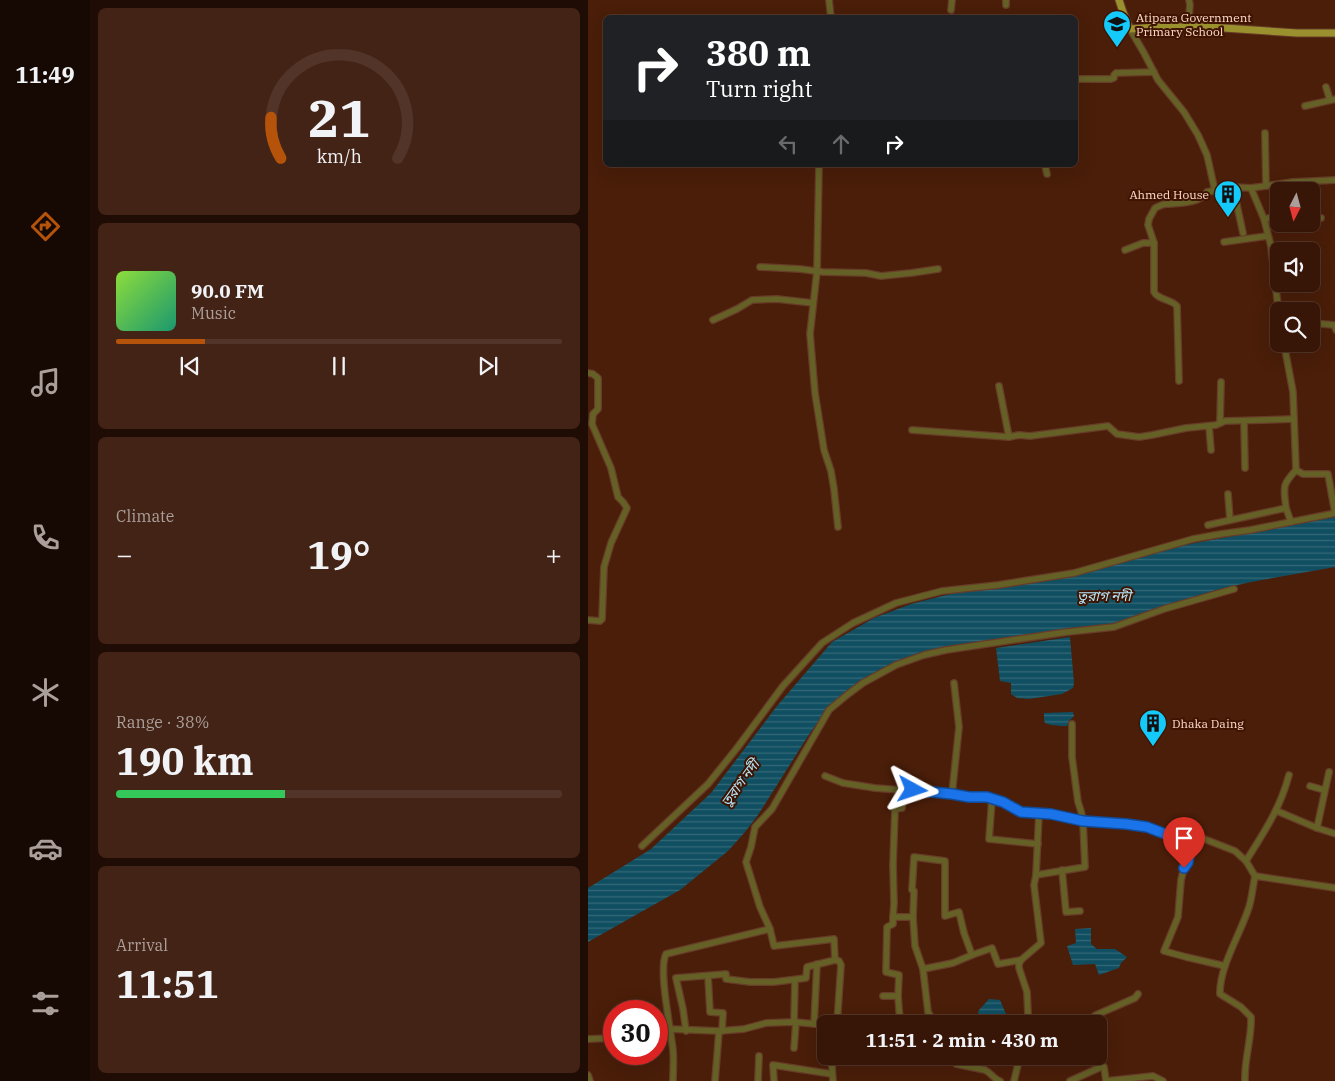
<!DOCTYPE html>
<meta charset="utf-8">
<style>
:root{--surface:#381607;--page:#432315;--text:#f1f3f6;--muted:#ab9f9b;--line:#523528;--accent:#b45309}
body{margin:0;font-family:"IBM Plex Serif","Noto Sans Bengali",serif;background:var(--page);color:var(--text);height:100vh;display:flex;flex-direction:column;font-size:19px;white-space:nowrap}
*{box-sizing:border-box;margin:0}
p{font-size:16px;color:var(--muted)}
.icon{flex:none;width:28px;height:28px;fill:none;stroke:currentColor;stroke-width:2;stroke-linecap:round;stroke-linejoin:round}
.map{position:relative;flex:1;overflow:hidden}
.details{display:flex;flex-direction:column;gap:8px;padding:8px;background:#1f0c04;width:498px}
.details>*{flex:none}
.top-card{position:absolute;left:15px;top:15px;width:475px;height:152px;border-radius:8px;box-shadow:0 5px 20px #0002,0 0 0 1px var(--line);background:#202124;color:#fff;overflow:hidden}
.needle{width:32px;rotate:186deg}
.fabs{position:absolute;left:682px;top:182px;display:grid;gap:10px}
.fabs a{display:grid;place-items:center;width:50px;height:50px;border-radius:8px;background:var(--surface);box-shadow:0 5px 20px #0002,0 0 0 1px var(--line);font-size:25px}
.speed{position:absolute;left:15px;top:1000px;display:flex;gap:10px;font-size:25px;font-weight:700;text-align:center}
.speed>*{display:grid;place-content:center;width:65px;height:65px;border-radius:50%;background:var(--surface);box-shadow:0 5px 20px #0002,0 0 0 1px var(--line);line-height:1}
.speed .limit{border:8px solid #d22;background:#fff;color:#111}
.pin{position:absolute;display:grid;place-items:center;width:42px;height:42px;color:#fff;margin:-51px -21px;border-radius:50% 50% 50% 0;rotate:-45deg;box-shadow:0 0 5px #0007}
.pin .icon{rotate:45deg}
.me{position:absolute;width:55px;margin:-28px;rotate:95deg;stroke-linejoin:round;filter:drop-shadow(0 0 4px #0008)}
.turn{display:flex;align-items:center;gap:18px;height:105px;padding:0 20px;font-size:22px}
.turn .icon{width:65px;height:65px;stroke-width:2.5}
.turn b{display:block;font-size:35px;line-height:42px}
.lanes{display:flex;align-items:center;height:48px;padding:0 20px;background:#0003;justify-content:center;gap:25px;direction:ltr}
.lanes .off{opacity:.35}
.big{font-size:38px;font-weight:700;line-height:1.1}
.details .card{flex:1;display:flex;flex-direction:column;justify-content:center;gap:8px;min-width:0;padding:0 18px;border-radius:8px;background:var(--page)}
.details .dial{align-items:center;gap:0}
.dial svg{height:130px;overflow:visible;fill:none;stroke:var(--line);stroke-width:7;stroke-linecap:round;text-anchor:middle}
.dial text{fill:var(--text);stroke:none}
.song{display:flex;align-items:center;gap:15px}
.cover{width:60px;height:60px;border-radius:8px;background:linear-gradient(135deg,hsl(90 70% 55%),hsl(160 70% 35%))}
.played{height:5px;border-radius:2px;background:linear-gradient(90deg,var(--accent) 20%,var(--line) 20%)}
.keys{display:flex;justify-content:space-around;direction:ltr}
.heat{display:flex;justify-content:space-between;align-items:center;font-size:28px;direction:ltr}
.charge{height:8px;border-radius:4px;background:linear-gradient(90deg,#34c759 38%,var(--line) 0)}
.trip{position:absolute;left:229px;top:1015px;width:290px;height:50px;border-radius:8px;background:var(--surface);box-shadow:0 5px 20px #0002,0 0 0 1px var(--line);font-weight:700;line-height:50px;text-align:center}
main{display:flex;flex:1;min-height:0}
.dock{display:flex;flex-direction:column;width:90px;justify-content:space-around;align-items:center;background:#160903;color:var(--muted)}
.dock .icon{width:35px;height:35px}
.dock .active{color:var(--accent)}
.dock b{font-size:22px;color:var(--text)}
.map>svg:first-child{display:block}
.water{fill:url(#water-rules)}
.lines{fill:none;stroke-linecap:round;stroke-linejoin:round}
.minor-casing{stroke:#673c28;stroke-width:8}
.major-casing{stroke:#673c28;stroke-width:9}
.minor{stroke:#656026;stroke-width:5.5}
.major{stroke:#9a912e;stroke-width:7}
.route-casing{stroke:#114b97;stroke-width:12}
.route{stroke:#1a73e8;stroke-width:9}
.labels{text-anchor:middle;dominant-baseline:central;stroke-width:4;stroke-linejoin:round;paint-order:stroke}
.poi-label{font-size:12px;fill:#ffdacb;stroke:#3e1300;text-anchor:start}
.water-label{font-size:14px;font-style:italic;fill:#b4e5f8;stroke:#3e1300}
</style>
<main>
<nav class="dock">
<b>11:49</b>
<svg class="icon active" aria-label="directions" viewBox="0 0 24 24"><path d="M12 3l9 9-9 9-9-9zM9 14v-3h6M13 9l2 2-2 2"/></svg>
<svg class="icon" aria-label="music" viewBox="0 0 24 24"><path d="M9 18V5l10-2v13"/><circle cx="6" cy="18" r="3"/><circle cx="16" cy="16" r="3"/></svg>
<svg class="icon" aria-label="phone" viewBox="0 0 24 24"><path d="M5 4h4l2 5-3 2q2 4 5 5l2-3 5 2v4C11 20 4 13 5 4z"/></svg>
<svg class="icon" aria-label="climate" viewBox="0 0 24 24"><path d="M12 3v18M4 7l16 10M4 17L20 7"/></svg>
<svg class="icon" aria-label="car" viewBox="0 0 24 24"><path d="M5 17H2v-5l4-1 3-4h7l3 4 3 1v5h-3M9 17h6M6 11h13"/><circle cx="7" cy="17" r="2"/><circle cx="17" cy="17" r="2"/></svg>
<svg class="icon" aria-label="filters" viewBox="0 0 24 24"><path d="M4 7h16M4 17h16"/><circle cx="9" cy="7" r="2"/><circle cx="15" cy="17" r="2"/></svg>
</nav>
<section class="details">
<div class="card dial"><svg viewBox="0 0 100 80">
<path d="M14 69A42 42 0 1 1 86 69"/>
<path d="M14 69A42 42 0 0 1 8 44" stroke="#b45309"/>
<text x="50" y="56" font-size="32" font-weight="700">21</text>
<text x="50" y="72" font-size="11">km/h</text>
</svg></div>
<div class="card">
<div class="song"><i class="cover"></i><div><b>90.0 FM</b><p>Music</p></div></div>
<div class="played"></div>
<div class="keys"><svg class="icon" aria-label="previous" viewBox="0 0 24 24"><path d="M18 5L8 12l10 7zM5 5v14"/></svg><svg class="icon" aria-label="pause" viewBox="0 0 24 24"><path d="M8 5v14M16 5v14"/></svg><svg class="icon" aria-label="next" viewBox="0 0 24 24"><path d="M6 5l10 7-10 7zM19 5v14"/></svg></div>
</div>
<div class="card"><p>Climate</p>
<div class="heat"><a>−</a><b class="big">19°</b><a>+</a></div>
</div>
<div class="card"><p>Range · 38%</p><b class="big">190 km</b><div class="charge"></div></div>
<div class="card"><p>Arrival</p><b class="big">11:51</b></div>
</section>
<div class="map">
<svg width="748" height="1081" viewBox="0 0 748 1081">
<defs>
<pattern id="water-rules" width="6" height="5" patternUnits="userSpaceOnUse" patternTransform="scale(1.25)"><rect width="6" height="5" fill="#104f62"/><path d="M0 2.5h6" fill="none" stroke="#346877"/></pattern>
</defs>
<rect width="100%" height="100%" fill="#4a1e09"/>
<g class="water">
<path d="M747,517V567L663,582L628,590L523,624L343,651L314,659L265,687L251,698L237,712L220,736L170,815L157,832L140,851L92,890L0,942V888L63,849L123,793L189,706L244,642L286,618L323,604L358,595L546,558L602,544Z"/>
<path d="M482,637L486,683L485,688L474,694L441,699L429,698L423,694V683L412,681L408,648Z"/>
<path d="M485,712L486,716L481,721L479,726C471,726 465,726 457,723L456,720V713Z"/>
<path d="M503,928V944L509,949H527L539,957L533,963L531,968L511,975L507,964L485,965L479,946L488,943L487,929Z"/>
<path d="M401,999L412,1000L418,1014L408,1024H400L390,1013L391,1010Z"/>
</g>
<g class="lines">
<g class="minor-casing">
<g id="minor">
<path d="M241,0L243,18"/>
<path d="M418,0V5"/>
<path d="M363,10L364,0"/>
<path d="M600,27L602,5L601,0"/>
<path d="M542,29L556,53L570,80L596,112L610,135L619,155L627,191"/>
<path d="M488,79H523L526,78V75L528,73L566,72"/>
<path d="M738,87L742,100"/>
<path d="M717,106L748,99"/>
<path d="M677,133L678,186"/>
<path d="M231,165L229,271L222,334L227,393L236,450L243,471L246,489L250,527"/>
<path d="M457,165L459,174"/>
<path d="M645,187L655,233"/>
<path d="M663,188L676,219L683,246L691,315"/>
<path d="M724,217L733,218"/>
<path d="M676,219L691,216"/>
<path d="M636,242L679,236"/>
<path d="M537,250L555,243H566"/>
<path d="M172,267L212,269L235,272L278,273L293,276L323,273L350,269"/>
<path d="M125,320L149,309L164,300L189,299L225,303"/>
<path d="M724,323L746,325L748,330"/>
<path d="M696,344L705,392L708,470"/>
<path d="M0,373L5,374L10,378V409L5,414L4,424L23,468L30,497L35,502L39,508L23,543L16,567L14,619L12,621L0,620"/>
<path d="M591,381L589,306C583,299 570,300 566,292V243L560,225L561,219L567,208C570,207 574,204 578,204C591,203 611,204 619,192L645,187L663,188L705,182L748,180"/>
<path d="M411,386L421,437"/>
<path d="M656,421L657,468"/>
<path d="M632,423L633,382"/>
<path d="M621,426L623,450"/>
<path d="M324,430L421,437L431,435L442,436L520,426L529,434L551,437L564,435L598,428L628,425L637,421L706,419"/>
<path d="M708,470L715,474H740L747,513"/>
<path d="M640,494L642,520"/>
<path d="M698,508L703,522"/>
<path d="M620,525L698,508C696,488 693,486 708,470"/>
<path d="M237,776L255,783L287,788L364,794L381,797H399L415,802L433,812L463,814L495,821L538,824L559,827L580,835H606L647,851L658,861L667,876C665,886 664,897 661,907C653,933 631,967 632,994L653,1007L663,1017C664,1038 656,1059 657,1081"/>
<path d="M722,786L736,790"/>
<path d="M316,790L314,808L307,809L305,865L306,903L305,917H325L326,891L324,890L326,857L357,861V916L371,912L376,933L384,955L404,948L410,964L433,960"/>
<path d="M364,794L371,727L366,683"/>
<path d="M404,799L401,839L450,844"/>
<path d="M689,811L729,828L748,834"/>
<path d="M729,828L741,772"/>
<path d="M606,835L605,848L602,847L600,862L596,868L593,880L590,917L576,951L598,957L637,966"/>
<path d="M54,846L120,784L149,748L195,686L234,643L265,623L308,603L354,591L410,585L486,573L605,539L633,534L662,530L748,513"/>
<path d="M658,861C676,832 692,809 701,775"/>
<path d="M474,870L478,912L492,911"/>
<path d="M448,875L497,867L495,821L493,811L490,802L484,757V724"/>
<path d="M667,876L748,888"/>
<path d="M325,917L327,946L335,969L365,963L384,955"/>
<path d="M182,929L172,907L158,862L163,847L167,827L184,809L241,710L259,695L275,683L308,665L336,655L358,650L479,632L526,627L576,609L646,589"/>
<path d="M335,969L340,1012L347,1024"/>
<path d="M120,976L122,1012L135,1013L134,1031"/>
<path d="M295,996H310L311,975L298,972L299,927L305,924V917"/>
<path d="M206,1022L207,980"/>
<path d="M302,1022L312,1021L310,996"/>
<path d="M226,1024L229,964"/>
<path d="M438,1024L440,1014L439,992L431,968V964L433,960L453,943L446,885L448,875L451,813"/>
<path d="M495,1024L508,1015L547,998L550,994"/>
<path d="M69,1031L82,1029L131,1031L156,1029L178,1023L206,1022L238,1025"/>
<path d="M98,1031L95,1009L88,978L138,974V979L162,982H186L218,978L219,967L247,960"/>
<path d="M0,1039L26,1038"/>
<path d="M206,1048L208,1022"/>
<path d="M363,1056L366,1062L368,1064L397,1070C403,1073 406,1079 412,1081"/>
<path d="M0,1075L2,1081"/>
<path d="M85,1081C85,1071 86,1060 85,1050C83,1030 70,969 78,954L182,929L186,946L246,939L247,960L251,961L253,965L249,1024"/>
<path d="M127,1081L131,1031"/>
<path d="M170,1081L171,1056"/>
<path d="M186,1081L185,1065L244,1074"/>
<path d="M245,1081L244,1066L245,1056"/>
<path d="M426,1081L432,1056"/>
<path d="M482,1081L513,1067H516L518,1081L565,1076L575,1081"/>
</g>
</g>
<g class="major-casing">
<path id="major" d="M531,0L535,12L542,29L569,27H621L709,33H748"/>
</g>
<use href="#minor" class="minor"/>
<use href="#major" class="major"/>
</g>
<g class="lines">
<g class="route-casing">
<path id="route" d="M325,790L364,794L381,797H399L415,802L433,812L463,814L495,821L538,824L559,827L580,835H606L605,848L602,847L600,862L596,868"/>
</g>
<use href="#route" class="route"/>
</g>
<defs>
<g id="school-pin" transform="scale(1.4375)"><path d="M0 17L-7.5 6A9.5 9.5 0 1 1 7.5 6Z" fill="#13cafb" stroke="#3e1300"/><path d="M0-5L7-2L0 1L-7-2ZM-4 1L0 2.5L4 1V4Q0 6-4 4Z" fill="#111"/></g>
<g id="building-pin" transform="scale(1.4375)"><path d="M0 17L-7.5 6A9.5 9.5 0 1 1 7.5 6Z" fill="#13cafb" stroke="#3e1300"/><path d="M-4-6H4V6H1V3H-1V6H-4ZM-2.5-4.3h1.7v1.8h-1.7ZM.8-4.3h1.7v1.8H.8ZM-2.5-1h1.7V.8h-1.7ZM.8-1h1.7V.8H.8Z" fill="#111"/></g>
</defs>
<g fill-rule="evenodd">
<use href="#school-pin" x="529" y="24"/>
<use href="#building-pin" x="640" y="194"/>
<use href="#building-pin" x="565" y="723"/>
</g>
<g class="labels">
<g class="poi-label">
<text x="548" y="17">Atipara Government<tspan x="548" dy="14">Primary School</tspan></text>
<text x="621" y="194" text-anchor="end">Ahmed House</text>
<text x="584" y="723">Dhaka Daing</text>
</g>
<g class="water-label">
<text x="516" y="596">তুরাগ নদী</text>
<text transform="translate(152 783) rotate(-54)">তুরাগ নদী</text>
</g>
</g>
</svg>
<div class="fabs">
<a><svg class="needle" viewBox="-14 -14 28 28"><path d="M0-13l5 13h-10z" fill="#e53935"/><path d="M0 13l5-13h-10z" fill="#ab9f9b"/></svg></a>
<a><svg class="icon" aria-label="sound" viewBox="0 0 24 24"><path d="M4 9h4l5-4v14l-5-4H4zM17 9q2 3 0 6"/></svg></a>
<a><svg class="icon" aria-label="search" viewBox="0 0 24 24"><circle cx="10" cy="10" r="6"/><path d="M15 15l6 6"/></svg></a>
</div>
<div class="speed"><div class="limit">30</div></div>
<div class="pin" style="left:596px;top:868px;background:#d93025"><svg class="icon" aria-label="arrive" viewBox="0 0 24 24"><path d="M6 21V4h12l-3 4 3 4H6"/></svg></div>
<svg class="me" style="left:325px;top:790px" viewBox="-20 -20 40 40"><path d="M0-17L14 15 0 8-14 15z" fill="#1a73e8" stroke="#fff" stroke-width="4"/></svg>
<div class="trip">11:51 · 2 min · 430 m</div>
<div class="top-card">
<div class="turn"><svg class="icon" aria-label="right" viewBox="0 0 24 24"><path d="M7 20v-9h11M14 6l5 5-5 5"/></svg><div><b>380 m</b>Turn right</div></div>
<div class="lanes"><svg class="icon off" aria-label="left" viewBox="0 0 24 24"><path d="M17 20v-9H6M10 6l-5 5 5 5"/></svg><svg class="icon off" aria-label="ahead" viewBox="0 0 24 24"><path d="M12 20V5M6 11l6-6 6 6"/></svg><svg class="icon" aria-label="right" viewBox="0 0 24 24"><path d="M7 20v-9h11M14 6l5 5-5 5"/></svg></div>
</div>
</div>
</main>
